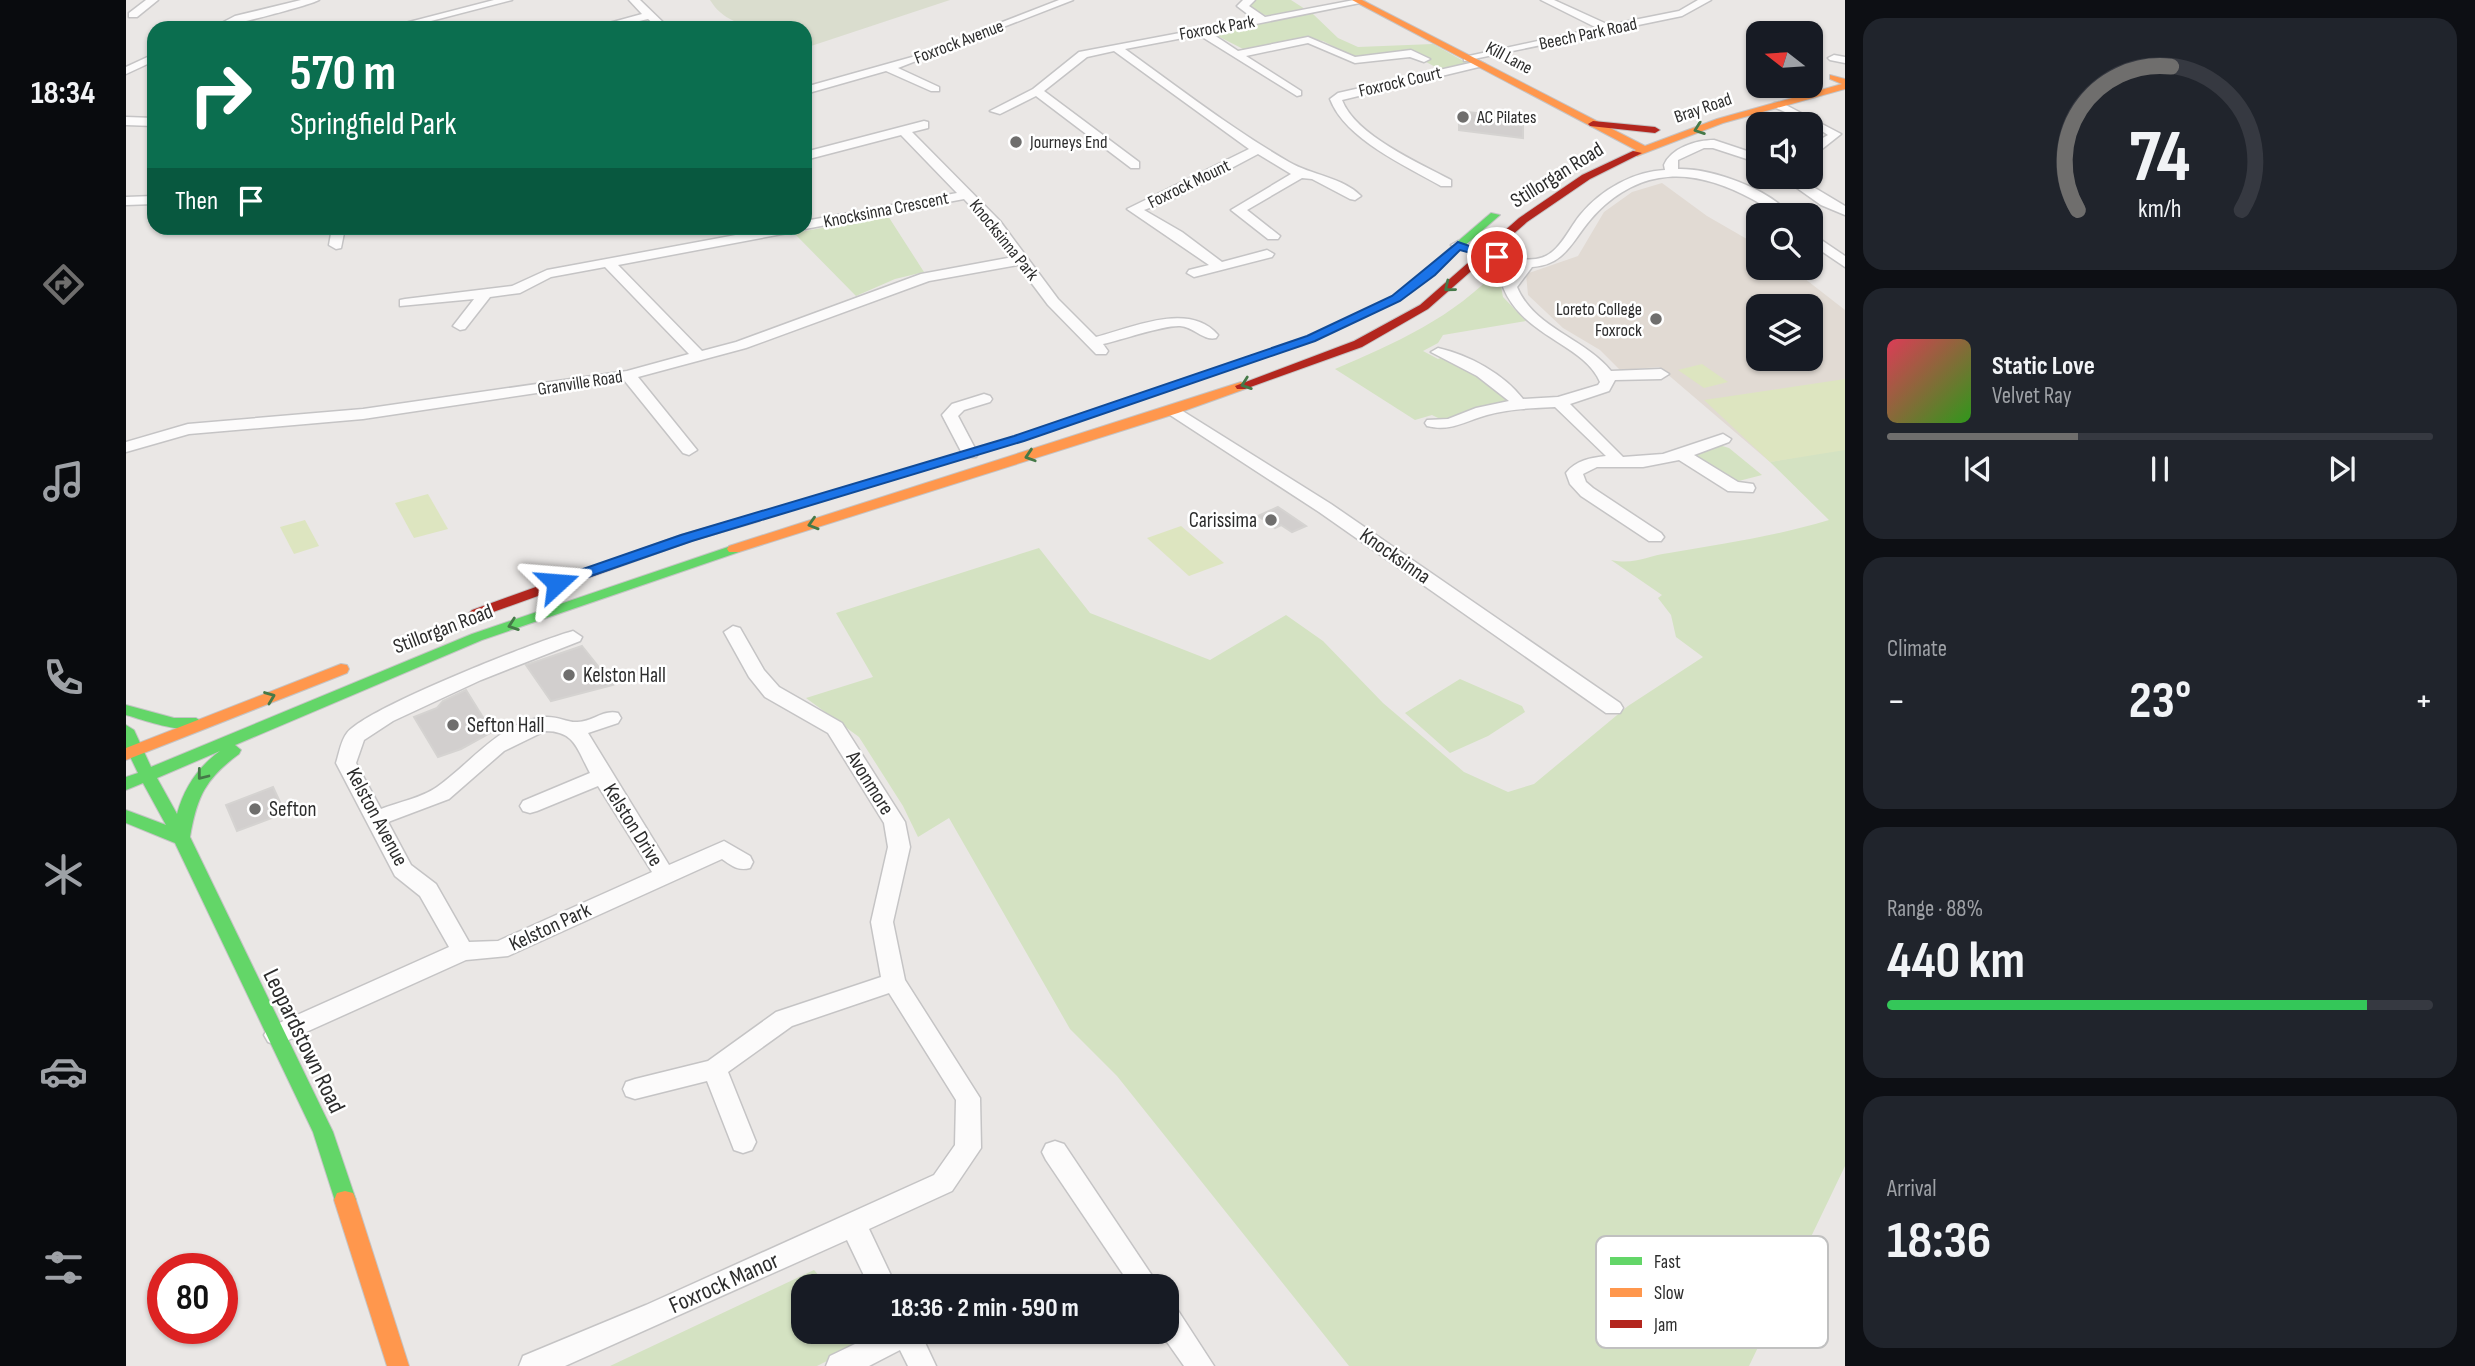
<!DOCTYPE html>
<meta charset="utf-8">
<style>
:root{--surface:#171b24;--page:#20242c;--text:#f1f3f6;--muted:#9ea1a6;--line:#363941;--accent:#6f6e6d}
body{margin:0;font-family:"Sofia Sans Condensed",sans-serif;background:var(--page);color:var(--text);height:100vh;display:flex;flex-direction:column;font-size:26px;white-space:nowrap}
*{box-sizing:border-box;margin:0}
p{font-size:23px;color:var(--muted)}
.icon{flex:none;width:38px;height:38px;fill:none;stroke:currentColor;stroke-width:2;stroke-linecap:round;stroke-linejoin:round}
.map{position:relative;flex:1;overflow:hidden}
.sheet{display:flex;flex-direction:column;gap:18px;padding:18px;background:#0d0f14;width:630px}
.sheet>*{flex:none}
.banner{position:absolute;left:21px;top:21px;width:665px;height:214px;border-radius:21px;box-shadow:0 2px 5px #0004;background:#0b6e4f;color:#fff;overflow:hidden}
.needle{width:46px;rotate:287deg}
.controls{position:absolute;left:1620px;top:21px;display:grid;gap:14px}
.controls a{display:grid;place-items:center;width:77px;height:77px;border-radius:14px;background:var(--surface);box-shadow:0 2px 5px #0004;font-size:35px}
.speed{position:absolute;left:21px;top:1253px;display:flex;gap:14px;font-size:35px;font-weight:700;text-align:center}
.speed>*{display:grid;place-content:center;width:91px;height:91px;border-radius:50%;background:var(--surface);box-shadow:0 2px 5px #0004;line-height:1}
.speed .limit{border:10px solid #d22;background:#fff;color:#111}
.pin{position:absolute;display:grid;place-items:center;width:60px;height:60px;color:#fff;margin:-30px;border:4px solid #fff;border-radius:50%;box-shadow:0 2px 7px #0007}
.me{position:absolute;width:77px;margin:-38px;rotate:71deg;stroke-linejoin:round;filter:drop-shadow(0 0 5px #0008)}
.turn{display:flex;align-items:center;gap:24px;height:147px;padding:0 28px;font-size:32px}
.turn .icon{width:91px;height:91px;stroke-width:2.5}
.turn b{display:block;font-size:49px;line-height:60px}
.then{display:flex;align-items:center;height:66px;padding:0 28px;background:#0003;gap:14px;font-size:26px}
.big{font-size:52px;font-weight:700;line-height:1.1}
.sheet .card{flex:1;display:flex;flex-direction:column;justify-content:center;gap:10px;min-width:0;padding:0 24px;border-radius:21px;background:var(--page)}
.sheet .dial{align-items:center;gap:0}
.dial svg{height:182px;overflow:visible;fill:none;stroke:var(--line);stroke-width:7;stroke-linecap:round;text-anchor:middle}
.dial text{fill:var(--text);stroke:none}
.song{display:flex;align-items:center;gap:21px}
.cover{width:84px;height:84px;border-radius:10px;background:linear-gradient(135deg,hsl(350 70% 55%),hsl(110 70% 35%))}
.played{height:7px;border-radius:4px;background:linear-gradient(90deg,var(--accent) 35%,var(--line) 35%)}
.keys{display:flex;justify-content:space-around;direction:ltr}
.heat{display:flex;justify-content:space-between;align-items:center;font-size:38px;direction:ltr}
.charge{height:10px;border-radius:5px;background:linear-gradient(90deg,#34c759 88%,var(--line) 0)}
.trip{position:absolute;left:665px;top:1274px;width:388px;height:70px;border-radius:21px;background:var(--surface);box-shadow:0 2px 5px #0004;font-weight:700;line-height:70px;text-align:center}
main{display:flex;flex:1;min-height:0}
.dock{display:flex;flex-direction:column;width:126px;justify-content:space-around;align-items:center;background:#090b0e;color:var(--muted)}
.dock .icon{width:49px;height:49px}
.dock .on{color:var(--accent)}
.dock b{font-size:32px;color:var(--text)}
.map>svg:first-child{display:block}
.education{fill:#e1dad3;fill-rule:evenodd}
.green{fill:#d4e2c2}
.cemetery{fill:#daddce}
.pitch{fill:#dde5c0}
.building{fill:#d2cfce;stroke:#d5d3d1;stroke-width:2}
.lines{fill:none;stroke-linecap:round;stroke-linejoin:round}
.street-casing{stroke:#c5c4c5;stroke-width:3}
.fast-casing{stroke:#c5c4c5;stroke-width:2}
.slow-casing{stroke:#c5c4c5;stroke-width:2}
.jam-casing{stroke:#c5c4c5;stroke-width:2}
.street{fill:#fcfbfb;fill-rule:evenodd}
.fast{fill:#63d668;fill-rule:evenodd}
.slow{fill:#ff974d;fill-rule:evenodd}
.jam{fill:#b3261e;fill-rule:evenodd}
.oneway{stroke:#457948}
.route{fill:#1a73e8;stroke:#114b97;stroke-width:2}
.poi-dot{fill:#6f6e6d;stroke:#fff;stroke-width:2.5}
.labels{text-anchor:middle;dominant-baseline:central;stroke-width:5;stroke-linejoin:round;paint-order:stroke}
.far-street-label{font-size:18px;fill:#2d2d2d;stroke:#fff}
.far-poi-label{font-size:18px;fill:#2d2d2d;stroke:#fff;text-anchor:start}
.street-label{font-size:21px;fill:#2d2d2d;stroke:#fff}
.poi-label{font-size:21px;fill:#2d2d2d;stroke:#fff;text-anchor:start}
.near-street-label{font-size:24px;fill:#2d2d2d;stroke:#fff}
.key{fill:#fff;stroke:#c0c0c0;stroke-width:2}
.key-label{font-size:19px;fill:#2d2d2d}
</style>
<main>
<nav class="dock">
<b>18:34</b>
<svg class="icon on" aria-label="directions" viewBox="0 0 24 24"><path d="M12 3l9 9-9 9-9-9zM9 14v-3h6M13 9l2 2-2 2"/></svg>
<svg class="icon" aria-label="music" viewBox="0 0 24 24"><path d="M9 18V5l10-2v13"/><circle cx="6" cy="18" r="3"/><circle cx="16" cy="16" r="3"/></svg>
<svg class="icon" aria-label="phone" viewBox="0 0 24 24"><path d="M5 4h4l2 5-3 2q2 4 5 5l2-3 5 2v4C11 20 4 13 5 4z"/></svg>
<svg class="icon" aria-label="climate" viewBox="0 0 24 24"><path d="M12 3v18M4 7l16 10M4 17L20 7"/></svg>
<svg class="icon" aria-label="car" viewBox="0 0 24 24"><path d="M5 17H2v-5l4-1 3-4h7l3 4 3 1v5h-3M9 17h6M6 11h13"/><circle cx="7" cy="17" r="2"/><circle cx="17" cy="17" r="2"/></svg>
<svg class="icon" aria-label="filters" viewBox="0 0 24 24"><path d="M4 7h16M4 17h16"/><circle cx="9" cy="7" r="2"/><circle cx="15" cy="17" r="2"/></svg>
</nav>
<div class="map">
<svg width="1719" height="1366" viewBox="0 0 1719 1366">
<rect width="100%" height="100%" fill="#eae7e5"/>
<path class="education" d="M1536,183L1581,216L1633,246V268H1665L1719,310V450L1644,462L1533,367L1494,370L1474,350L1437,328L1402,295L1400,274L1452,256L1478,212L1506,192ZM1633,306H1685V359H1633Z"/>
<g class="green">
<path d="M1130,0H1165L1179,9C1151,15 1143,23 1120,4Z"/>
<path d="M1183,14H1187L1212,38L1232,47L1307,44L1341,63L1313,69L1280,51L1228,57L1197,41L1179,38L1119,50L1084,32Z"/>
<path d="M762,216L798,272L769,279L730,296L668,233Z"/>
<path d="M1373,268L1386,270L1374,282L1377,297L1400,321L1317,335L1312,343L1297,351L1312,359L1317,357L1367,384L1383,401L1380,402L1318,421L1306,415L1289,420L1209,369C1268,344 1329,317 1373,268Z"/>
<path d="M1593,445L1603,448L1636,475L1609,482L1567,457L1569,452Z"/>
<path d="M1719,449V1166L1623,1366H1223L991,1076L944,1029L823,818L792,837L777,806L733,737L680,698L747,677L710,613L913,548L964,613L1084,660L1160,615L1197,641L1257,703L1338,772L1382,792L1408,784L1502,706L1577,657L1550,637L1545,615L1532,598L1536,595L1485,560C1509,565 1520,556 1543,553C1597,544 1650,536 1703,520L1644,462Z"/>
<path d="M1334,679L1396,706L1399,712L1362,736L1324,753L1279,713Z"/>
<path d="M688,1270L702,1286H677V1332H742L747,1338L691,1366H484Z"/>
</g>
<path class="cemetery" d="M584,0H824L679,48V28C646,28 604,33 584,0Z"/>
<g class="pitch">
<path d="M1576,364L1602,382L1578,388L1552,370Z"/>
<path d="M1719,379V450L1644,462L1578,400Z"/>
<path d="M302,494L322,529L288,538L269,503Z"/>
<path d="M179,520L193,546L168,554L154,527Z"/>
<path d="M1055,526L1098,563L1063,576L1021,538Z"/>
</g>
<g class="building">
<path d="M1333,111L1358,114V120L1390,123L1397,126V138L1333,130Z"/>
<path d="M1152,507L1180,526L1166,532L1155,525L1149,528L1132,516Z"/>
<path d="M456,646L487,685L425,701L400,665Z"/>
<path d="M340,690L366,732L335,749L312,757L288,717L311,708L317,701Z"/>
<path d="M147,787L159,813L111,831L100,805Z"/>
</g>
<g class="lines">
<g class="street-casing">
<g id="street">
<path d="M20,0H32L11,17H3V13Z"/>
<path d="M175,0H193C185,5 97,28 86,28L109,16Z"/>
<path d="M368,0H386L278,28H260Z"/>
<path d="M503,0H514L543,28H532L522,19L483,28H465L516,14Z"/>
<path d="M933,0H947L772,68L813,87V91H805L760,71L679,94V87L786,57Z"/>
<path d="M1117,0H1129L1123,6L1139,17L1228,0L1239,2L1085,33L1112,51L1182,37L1229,57L1285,50L1304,59L1298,62L1284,57L1229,63L1182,43L1120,56L1175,91V95L1171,96L1073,35L999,49C1053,88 1106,129 1163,162C1185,175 1216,177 1235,196L1229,200L1224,199L1186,179L1176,178L1121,210L1154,236L1152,239H1142L1105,210L1165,174L1132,154L1047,199L1018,210L1056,232L1096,262L1141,250L1148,254L1146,257L1068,277L1061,273L1063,270L1083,265L1001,209L1123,149L988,51L961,57L918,91L1013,162V168H1005L910,96L874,114L864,111L907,89L953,52L1128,19L1111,6Z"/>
<path d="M1415,0H1428L1483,25L1553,11L1572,0H1585L1556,16L1338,61V57L1471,28Z"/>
<path d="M28,54V61L0,74V67Z"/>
<path d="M1708,55L1719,57V63L1704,60L1702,58Z"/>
<path d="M1353,61L1359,64L1357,66L1216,100C1229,135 1293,163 1325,180V186H1315C1280,166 1219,139 1204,99L1212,93Z"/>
<path d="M1648,103H1656L1715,134L1696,149H1688V143L1702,135L1685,124L1648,107Z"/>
<path d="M0,117L28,118V126L0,125Z"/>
<path d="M798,121L802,122V128L786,132L874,221L932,299L970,337C1006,328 1063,301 1092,335L1090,338C1077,341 1068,327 1054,326C1038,325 995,340 977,344L982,351L980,354H970L922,305L892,265L803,281L620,348L512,377L571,450L563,455L557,453L498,380L237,419L63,434L0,452V442L62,424L237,409L501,371L563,354L479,267L425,277L394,293L364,297L339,329L334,330L327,326L348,299L274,306V300L279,299L386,286L421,270L648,228H673L667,232L492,265L576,351L610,342L795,274L887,257L864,227L838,199L679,229L674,228H679V221L831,193L775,135L679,160V152Z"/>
<path d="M1588,140L1633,155V163L1587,148H1578L1552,160V169C1585,168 1644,189 1664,215C1647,215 1641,207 1626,199C1598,184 1566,172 1533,178C1507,182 1482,199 1465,219C1446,241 1439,265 1406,267L1391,287C1408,328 1458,338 1485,371L1535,369L1543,374L1535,379L1489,380L1483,391L1444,404L1497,457L1537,454L1597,434L1605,439L1603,442L1568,455L1612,482L1627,484L1629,488L1627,492L1602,491L1553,460L1517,467H1471L1457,474L1460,482L1467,488L1535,533L1538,537L1535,541H1523L1455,496L1444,484L1440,473C1450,460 1464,458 1480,456L1429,407C1406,408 1383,409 1361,415C1339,421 1325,432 1301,426L1299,423L1301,420L1322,419L1350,408L1383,401L1351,376L1305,352L1312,348C1343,355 1378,374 1397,399L1432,397L1472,385L1474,382C1458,344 1397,337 1377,287L1392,267L1360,259L1325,245L1332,241C1357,247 1384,262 1410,259C1433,256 1442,229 1455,214C1475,190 1508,171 1539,170L1538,165C1545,148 1570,140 1588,140Z"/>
<path d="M1685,174L1687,181L1684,185L1719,206V215L1695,205L1671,188L1670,185L1675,177H1685Z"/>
<path d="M28,196V204L0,205V197Z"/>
<path d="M206,228H219L215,248L210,249L203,245Z"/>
<path d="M1685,233L1719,256V267L1685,244Z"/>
<path d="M858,394L864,396L866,399L864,402L838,410L832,416L852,454L850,457H838L816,415L826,404Z"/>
<path d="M1047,405L1205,504L1494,703L1497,708L1494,713H1480L1193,512L1041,413L1039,410Z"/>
<path d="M607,626L614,628L638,670L653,687L716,723L779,822L784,847L767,922L779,980L854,1098L855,1148L826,1191L743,1229L770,1286H743L721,1240L439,1366H393L397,1356L520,1305L808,1175L829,1145L830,1100L763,993L666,1026L602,1072L630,1142L626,1150L617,1153L608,1150L581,1081L509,1099L500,1096L497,1089L500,1082L509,1079L582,1061L650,1012L755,977L745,922L762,847L758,823L702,733L639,697L623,677L598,632Z"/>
<path d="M447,631L456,637L454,641L355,680L267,721L238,740L230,763L255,809C272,802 296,798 311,787C345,763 374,722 419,717C431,716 440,722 450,722C465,723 477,709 492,713L495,718L492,723L462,733L543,865L598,841L624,856L627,862L624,868C612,871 606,866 596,859L382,956L340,960L158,1042L150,1045L142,1042L138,1035L142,1028L323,947L294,896L269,876L210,763C213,754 215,740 221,733C240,708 411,641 447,631ZM419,731C449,731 451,749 464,773L397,801L394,806L397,811L404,813L411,811L472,786L526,872L372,941L343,942L310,884L285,865L262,822L323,799L378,751Z"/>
<path d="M929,1141L938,1144L1033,1286H1005L920,1160L916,1152L920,1144Z"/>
<path d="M1041,1305L1051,1309L1088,1366H1058L1034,1332H1041Z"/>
<path d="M754,1332H794L810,1366H782L774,1350L743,1366H700L704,1356Z"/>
</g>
</g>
<g class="fast-casing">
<g id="fast">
<path d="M1365,213L1374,215L1283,294H1275V290Z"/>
<path d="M608,545L613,546L615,549L613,552L356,640L109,745L115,750L113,754C79,779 71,797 64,837L207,1132L230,1200L227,1207L219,1209L211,1207L187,1132L49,843L0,823V810L40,825L17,783L0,790V777L12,773L0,748V725L8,730L25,767L346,634ZM94,751C72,767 58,788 51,814L31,778Z"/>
<path d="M0,705L48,718H70L78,723C65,738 18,720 0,715Z"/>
</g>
</g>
<g class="slow-casing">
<g id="slow">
<path d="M1226,0H1236L1519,146L1591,119L1716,84L1704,79V75L1719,79V89L1597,123L1511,156L1506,153L1510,150Z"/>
<path d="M1115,382L1121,386L1119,389L1052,413L613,552H603L601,549L603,546Z"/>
<path d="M215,664L221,665L223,669L221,673L0,760V748Z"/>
<path d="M219,1191L227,1193L230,1200L283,1366H261L208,1200L211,1193Z"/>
</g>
</g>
<g class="jam-casing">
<g id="jam">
<path d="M1467,121L1529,127L1534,130L1529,133L1464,126L1462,124Z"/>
<path d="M1507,151L1516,153L1464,179L1401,222L1302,309L1236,347L1119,389H1111L1109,386L1228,341L1294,305L1393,218L1456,175Z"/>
<path d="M629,514L636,518L634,521L565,541L356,616H346L343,613L346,610L555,535Z"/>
</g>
</g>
<use href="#street" class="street"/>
<use href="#fast" class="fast"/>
<use href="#slow" class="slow"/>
<use href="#jam" class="jam"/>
</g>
<defs><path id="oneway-chevron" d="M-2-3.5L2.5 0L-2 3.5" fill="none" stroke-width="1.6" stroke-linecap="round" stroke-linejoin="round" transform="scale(1.75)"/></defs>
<g class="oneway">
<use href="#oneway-chevron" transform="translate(1573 129) rotate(160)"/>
<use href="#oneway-chevron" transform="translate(1323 287) rotate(141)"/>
<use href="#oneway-chevron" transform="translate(1120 384) rotate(161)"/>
<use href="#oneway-chevron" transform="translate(904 456) rotate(162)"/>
<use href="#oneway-chevron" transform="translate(687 524) rotate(163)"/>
<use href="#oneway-chevron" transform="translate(387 625) rotate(161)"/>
<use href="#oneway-chevron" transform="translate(144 697) rotate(-21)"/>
<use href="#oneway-chevron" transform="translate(76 775) rotate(128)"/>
</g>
<path class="route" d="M1332,242L1376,257L1371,260L1334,250L1309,275L1274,301L1189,341L898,441L566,541L436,586L431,588L423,583L425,580L555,535L888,436L1181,336L1266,296Z"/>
<g class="poi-dot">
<circle cx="1337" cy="117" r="7"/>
<circle cx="890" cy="142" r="7"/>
<circle cx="1530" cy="319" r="7"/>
<circle cx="1145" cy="520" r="7"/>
<circle cx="443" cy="675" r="7"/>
<circle cx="327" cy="725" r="7"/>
<circle cx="129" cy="809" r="7"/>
</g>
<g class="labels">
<g class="far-street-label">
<text transform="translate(1091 28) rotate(-10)">Foxrock Park</text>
<text transform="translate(1462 34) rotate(-12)">Beech Park Road</text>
<text transform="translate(833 42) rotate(-21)">Foxrock Avenue</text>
<text transform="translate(1383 58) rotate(28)">Kill Lane</text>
<text transform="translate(1274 82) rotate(-13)">Foxrock Court</text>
<text transform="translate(1577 108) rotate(-19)">Bray Road</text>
<text transform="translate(1063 184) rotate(-26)">Foxrock Mount</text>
<text transform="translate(760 210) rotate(-11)">Knocksinna Crescent</text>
<text transform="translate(878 240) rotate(51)">Knocksinna Park</text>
<text transform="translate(454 383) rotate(-9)">Granville Road</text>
</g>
<g class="far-poi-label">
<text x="1351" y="117">AC Pilates</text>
<text x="904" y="142">Journeys End</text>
<text x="1516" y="309" text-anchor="end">Loreto College<tspan x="1516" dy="21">Foxrock</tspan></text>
</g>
<g class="street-label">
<text transform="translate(1431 175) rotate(-32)">Stillorgan Road</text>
<text transform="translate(1269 556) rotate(35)">Knocksinna</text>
<text transform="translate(317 629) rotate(-21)">Stillorgan Road</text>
<text transform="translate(744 783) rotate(58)">Avonmore</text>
<text transform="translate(251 817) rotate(62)">Kelston Avenue</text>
<text transform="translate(507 825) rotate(58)">Kelston Drive</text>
<text transform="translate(424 927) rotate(-25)">Kelston Park</text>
</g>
<g class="poi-label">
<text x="1131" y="520" text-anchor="end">Carissima</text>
<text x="457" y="675">Kelston Hall</text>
<text x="341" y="725">Sefton Hall</text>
<text x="143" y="809">Sefton</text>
</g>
<g class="near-street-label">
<text transform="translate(178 1041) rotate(64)">Leopardstown Road</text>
<text transform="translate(598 1283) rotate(-24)">Foxrock Manor</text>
</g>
</g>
<rect x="1470" y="1236" width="232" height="112" rx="10" class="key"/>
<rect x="1484" y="1257" width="32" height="8" fill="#63d668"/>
<rect x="1484" y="1288" width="32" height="9" fill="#ff974d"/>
<rect x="1484" y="1320" width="32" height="8" fill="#b3261e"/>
<g class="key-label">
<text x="1528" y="1268">Fast</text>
<text x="1528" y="1299">Slow</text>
<text x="1528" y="1331">Jam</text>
</g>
</svg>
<div class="controls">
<a><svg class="needle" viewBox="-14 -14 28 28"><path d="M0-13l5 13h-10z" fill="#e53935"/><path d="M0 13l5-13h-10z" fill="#9ea1a6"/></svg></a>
<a><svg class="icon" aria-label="sound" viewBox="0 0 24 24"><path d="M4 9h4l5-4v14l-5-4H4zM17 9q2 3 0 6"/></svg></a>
<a><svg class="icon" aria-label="search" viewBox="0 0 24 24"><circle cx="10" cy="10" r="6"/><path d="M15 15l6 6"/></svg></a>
<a><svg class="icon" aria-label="layers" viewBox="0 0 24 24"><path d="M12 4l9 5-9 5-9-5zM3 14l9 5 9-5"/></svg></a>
</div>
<div class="speed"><div class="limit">80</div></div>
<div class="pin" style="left:1371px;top:257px;background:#d93025"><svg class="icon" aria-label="arrive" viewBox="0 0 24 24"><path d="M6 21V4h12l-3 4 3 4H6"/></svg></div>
<svg class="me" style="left:431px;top:583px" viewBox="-20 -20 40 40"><path d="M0-17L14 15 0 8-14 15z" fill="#1a73e8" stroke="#fff" stroke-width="4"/></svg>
<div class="trip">18:36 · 2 min · 590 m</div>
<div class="banner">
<div class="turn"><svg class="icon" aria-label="right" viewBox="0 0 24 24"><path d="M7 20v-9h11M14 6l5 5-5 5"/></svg><div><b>570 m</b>Springfield Park</div></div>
<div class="then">Then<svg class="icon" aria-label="arrive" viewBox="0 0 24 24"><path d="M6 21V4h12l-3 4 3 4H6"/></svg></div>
</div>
</div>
<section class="sheet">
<div class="card dial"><svg viewBox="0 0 100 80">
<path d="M14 69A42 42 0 1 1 86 69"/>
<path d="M14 69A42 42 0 0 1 55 6" stroke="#6f6e6d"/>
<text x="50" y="56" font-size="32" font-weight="700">74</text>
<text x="50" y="72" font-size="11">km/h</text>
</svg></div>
<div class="card">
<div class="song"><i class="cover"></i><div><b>Static Love</b><p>Velvet Ray</p></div></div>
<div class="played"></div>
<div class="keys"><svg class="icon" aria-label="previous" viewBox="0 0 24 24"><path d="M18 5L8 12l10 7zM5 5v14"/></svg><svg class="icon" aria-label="pause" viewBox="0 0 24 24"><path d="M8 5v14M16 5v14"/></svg><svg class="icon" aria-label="next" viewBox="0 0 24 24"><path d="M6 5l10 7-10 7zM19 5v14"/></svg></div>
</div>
<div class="card"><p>Climate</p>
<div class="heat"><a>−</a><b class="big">23°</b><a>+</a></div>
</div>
<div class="card"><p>Range · 88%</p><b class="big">440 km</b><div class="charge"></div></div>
<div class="card"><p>Arrival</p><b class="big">18:36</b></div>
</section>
</main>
